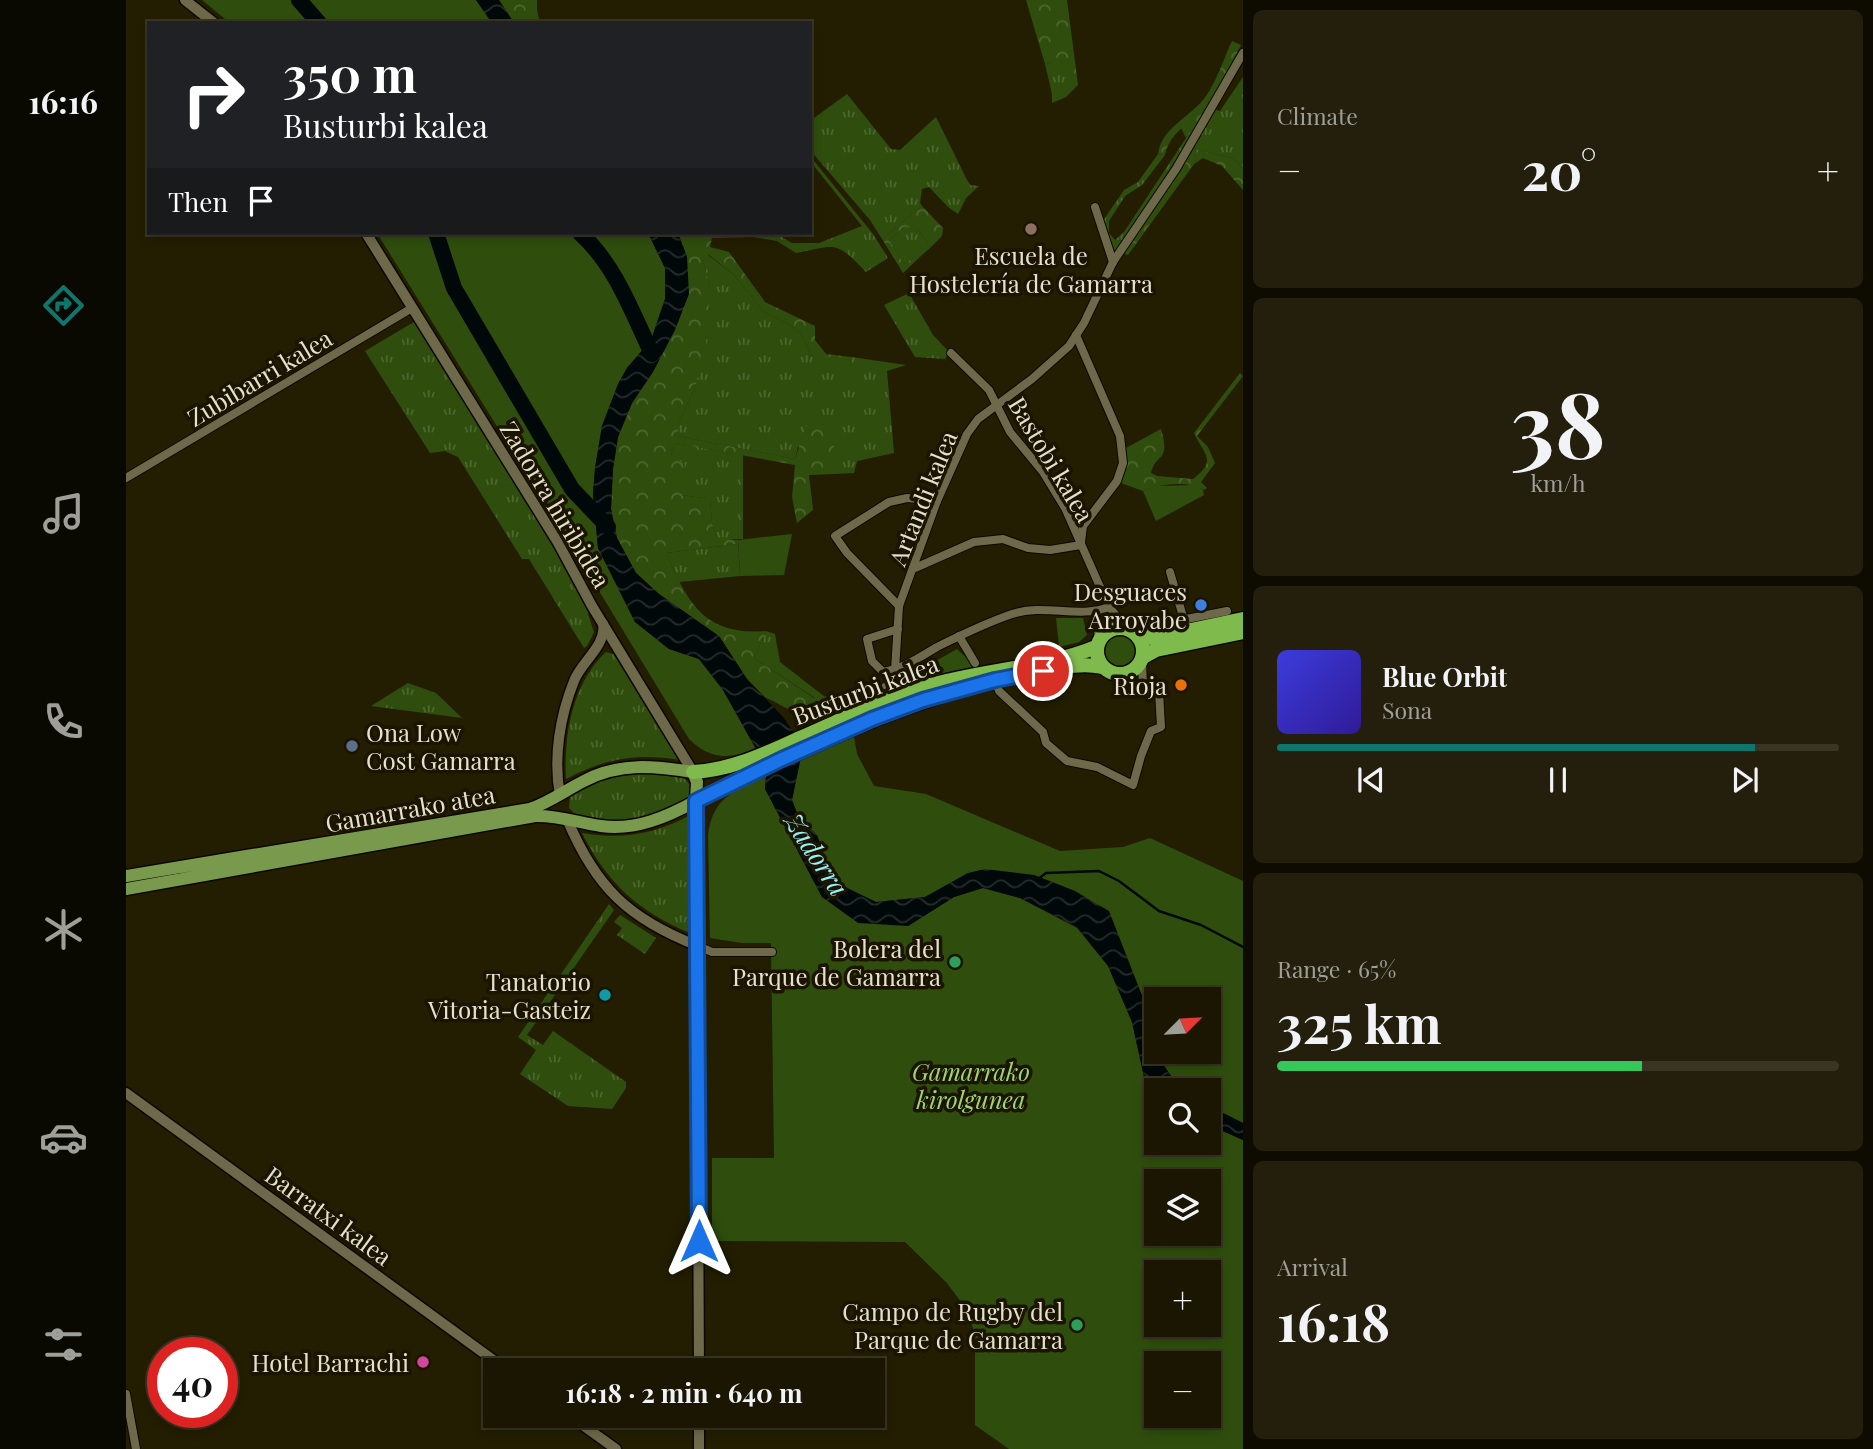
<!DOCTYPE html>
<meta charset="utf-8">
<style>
:root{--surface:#1a1602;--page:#231f0c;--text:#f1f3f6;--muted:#9f9f99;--line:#383524;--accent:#0f766e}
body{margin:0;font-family:"Playfair Display",serif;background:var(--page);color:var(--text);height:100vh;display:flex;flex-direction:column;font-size:26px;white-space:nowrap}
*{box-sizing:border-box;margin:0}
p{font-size:23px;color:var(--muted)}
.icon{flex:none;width:38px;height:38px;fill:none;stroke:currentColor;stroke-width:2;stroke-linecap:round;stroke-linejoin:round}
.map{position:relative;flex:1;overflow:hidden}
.sheet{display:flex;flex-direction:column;gap:10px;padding:10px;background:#0e0c01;width:630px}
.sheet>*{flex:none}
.guide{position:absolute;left:21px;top:21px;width:665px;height:214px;border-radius:0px;box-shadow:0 4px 10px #0003,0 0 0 2px var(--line);background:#202124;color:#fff;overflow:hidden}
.needle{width:46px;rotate:66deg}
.tools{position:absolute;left:1018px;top:987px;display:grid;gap:14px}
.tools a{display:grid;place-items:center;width:77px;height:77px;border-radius:0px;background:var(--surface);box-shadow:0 4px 10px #0003,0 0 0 2px var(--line);font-size:35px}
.speed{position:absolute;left:21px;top:1337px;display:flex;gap:14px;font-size:35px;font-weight:700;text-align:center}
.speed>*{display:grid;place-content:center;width:91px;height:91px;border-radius:50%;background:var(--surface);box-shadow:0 4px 10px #0003,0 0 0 2px var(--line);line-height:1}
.speed .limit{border:10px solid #d22;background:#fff;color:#111}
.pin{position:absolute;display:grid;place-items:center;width:60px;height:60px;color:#fff;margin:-30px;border:4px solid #fff;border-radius:50%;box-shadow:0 2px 7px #0007}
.me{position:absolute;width:77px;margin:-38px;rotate:0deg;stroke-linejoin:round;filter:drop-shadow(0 0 5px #0008)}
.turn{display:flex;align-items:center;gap:24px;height:147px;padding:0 21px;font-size:32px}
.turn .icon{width:91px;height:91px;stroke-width:2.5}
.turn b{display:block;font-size:49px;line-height:60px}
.then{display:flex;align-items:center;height:66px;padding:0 21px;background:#0003;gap:14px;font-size:26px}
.big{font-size:52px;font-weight:700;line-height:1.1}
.sheet .tile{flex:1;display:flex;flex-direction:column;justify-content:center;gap:10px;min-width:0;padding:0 24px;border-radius:10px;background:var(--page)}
.sheet .dial{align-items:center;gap:0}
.dial b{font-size:91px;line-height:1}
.song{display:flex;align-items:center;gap:21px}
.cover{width:84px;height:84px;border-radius:10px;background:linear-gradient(135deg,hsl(240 70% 55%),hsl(250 70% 35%))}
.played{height:7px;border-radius:4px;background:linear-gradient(90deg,var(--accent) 85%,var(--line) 85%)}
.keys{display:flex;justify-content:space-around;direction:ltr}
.heat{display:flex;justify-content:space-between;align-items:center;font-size:38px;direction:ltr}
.charge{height:10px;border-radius:5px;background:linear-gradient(90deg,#34c759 65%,var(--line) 0)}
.trip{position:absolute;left:357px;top:1358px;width:402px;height:70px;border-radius:0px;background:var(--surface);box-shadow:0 4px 10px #0003,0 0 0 2px var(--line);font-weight:700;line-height:70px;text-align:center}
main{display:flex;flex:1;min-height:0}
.dock{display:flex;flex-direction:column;width:126px;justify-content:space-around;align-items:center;background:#0a0901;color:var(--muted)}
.dock .icon{width:49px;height:49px}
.dock .selected{color:var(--accent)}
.dock b{font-size:32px;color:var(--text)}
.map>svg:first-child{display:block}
.grass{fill:url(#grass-tufts)}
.forest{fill:url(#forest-crowns)}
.green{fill:#2f4e0d;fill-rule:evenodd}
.water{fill:url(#water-waves)}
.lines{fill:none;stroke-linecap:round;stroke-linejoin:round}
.stream{stroke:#000809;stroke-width:2.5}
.river{stroke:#000809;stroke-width:16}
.street-casing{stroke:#0d0700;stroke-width:10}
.secondary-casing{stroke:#0d0700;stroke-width:13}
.primary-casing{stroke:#0d0700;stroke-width:15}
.highway-casing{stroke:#0d0700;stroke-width:17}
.street{stroke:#6f694b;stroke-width:8}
.secondary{stroke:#6f694b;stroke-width:10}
.primary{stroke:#799a4c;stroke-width:12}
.highway{stroke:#7fba4d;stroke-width:14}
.route-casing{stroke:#114b97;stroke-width:18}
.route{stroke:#1a73e8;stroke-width:12}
.education-dot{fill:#8d6e63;stroke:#1a1400;stroke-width:2.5}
.shop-dot{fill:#3f7fe0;stroke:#1a1400;stroke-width:2.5}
.food-dot{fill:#e8710a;stroke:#1a1400;stroke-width:2.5}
.service-dot{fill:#5c6f8a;stroke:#1a1400;stroke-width:2.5}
.leisure-dot{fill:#2e9e5b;stroke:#1a1400;stroke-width:2.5}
.culture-dot{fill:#0f9aa8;stroke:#1a1400;stroke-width:2.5}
.hotel-dot{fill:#d1479c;stroke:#1a1400;stroke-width:2.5}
.labels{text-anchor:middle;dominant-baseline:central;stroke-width:7;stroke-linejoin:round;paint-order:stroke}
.poi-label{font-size:24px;fill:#e4e1d0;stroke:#1a1400;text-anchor:end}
.street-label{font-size:24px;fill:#e4e1d0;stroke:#1a1400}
.park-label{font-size:24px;font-style:italic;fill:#9fd66f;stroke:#1a1400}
.water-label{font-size:26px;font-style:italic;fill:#97f1fb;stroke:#1a1400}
</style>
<main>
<nav class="dock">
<b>16:16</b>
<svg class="icon selected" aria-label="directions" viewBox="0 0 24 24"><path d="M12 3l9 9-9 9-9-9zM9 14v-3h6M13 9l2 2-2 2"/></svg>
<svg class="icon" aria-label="music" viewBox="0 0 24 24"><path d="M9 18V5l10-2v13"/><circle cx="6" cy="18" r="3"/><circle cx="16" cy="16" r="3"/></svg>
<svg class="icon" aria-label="phone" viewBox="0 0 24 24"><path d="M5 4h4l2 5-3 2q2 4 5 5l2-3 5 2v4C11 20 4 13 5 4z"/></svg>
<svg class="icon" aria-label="climate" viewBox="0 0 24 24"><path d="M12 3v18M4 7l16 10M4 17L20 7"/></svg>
<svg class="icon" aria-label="car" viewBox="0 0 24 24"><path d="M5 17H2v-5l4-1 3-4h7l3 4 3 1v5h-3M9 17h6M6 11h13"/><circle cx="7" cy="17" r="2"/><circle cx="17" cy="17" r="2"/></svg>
<svg class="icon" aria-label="filters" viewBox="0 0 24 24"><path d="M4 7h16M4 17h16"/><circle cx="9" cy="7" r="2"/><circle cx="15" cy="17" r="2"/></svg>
</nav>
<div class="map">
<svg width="1117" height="1449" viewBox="0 0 1117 1449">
<defs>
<pattern id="grass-tufts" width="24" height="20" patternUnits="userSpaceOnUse" patternTransform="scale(1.75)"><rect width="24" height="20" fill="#2f4e0d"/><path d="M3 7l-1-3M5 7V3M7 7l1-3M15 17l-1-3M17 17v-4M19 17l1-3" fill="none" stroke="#4d672f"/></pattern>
<pattern id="forest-crowns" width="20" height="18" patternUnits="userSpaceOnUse" patternTransform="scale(1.75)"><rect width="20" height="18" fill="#2f4e0d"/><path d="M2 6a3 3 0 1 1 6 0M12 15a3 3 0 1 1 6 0" fill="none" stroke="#4d672f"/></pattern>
<pattern id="water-waves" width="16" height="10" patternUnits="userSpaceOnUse" patternTransform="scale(1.75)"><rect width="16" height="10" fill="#000809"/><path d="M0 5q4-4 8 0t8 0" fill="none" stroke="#252c2c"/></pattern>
</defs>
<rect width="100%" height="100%" fill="#231e02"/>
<g class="grass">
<path d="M928,58L945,68L949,88L940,97L926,103V94L919,64L925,63Z"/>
<path d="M1117,77V167L1106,158L1066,148L1088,109L1094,111Z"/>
<path d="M721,94L765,149L774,150L810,117L840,178L844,185L853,186L840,198L832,214L822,207L803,187L796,189L794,203L796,206L756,239L744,220L684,150V121Z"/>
<path d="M1064,120L1069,121L1062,134L1066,135L991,251L988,250L977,221L998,190L1012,182L1032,154L1039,155L1016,185L999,196L983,221V233L989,240L998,232L1060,138L1055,128Z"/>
<path d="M684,156L747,234L762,258L740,272C709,240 711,245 670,253L651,241L627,237L586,238L587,234L649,233L666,243H693L736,226L684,161Z"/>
<path d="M783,226L793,231L805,247L796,255L794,254L778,264L763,240L776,229Z"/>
<path d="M582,255L608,275L637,311L662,324L674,333L686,356L724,366L725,357L780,365L761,371L768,453L731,461L728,473L708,474V432L672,447L669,459L552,436V423L569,388L584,287L577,261Z"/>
<path d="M783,293L807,335L823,352L819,359L789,357L758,305Z"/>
<path d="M288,322L425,542L464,612L462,614L468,632L461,646L458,648L403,559H396L332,457L319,451L304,453L239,351Z"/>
<path d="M549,443L617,455V539H591L586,523L584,499L556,495L545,456Z"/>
<path d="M612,544L614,576L553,582L540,553Z"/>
<path d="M640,631L649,634L654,662L699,697L689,698L628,658Z"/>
<path d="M480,652L491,655L555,760C510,753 480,758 440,779C438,734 446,684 480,652Z"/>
<path d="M282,683L310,693L336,718L245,706Z"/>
<path d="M512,772L558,778L565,786V794L560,801L513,819L476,821L450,815L443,808L444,797C463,781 488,776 512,772Z"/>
<path d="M566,814V929L564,933C513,912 481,883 456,833C496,840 531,834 566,814Z"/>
<path d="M483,904L488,910L401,1035L417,1045L427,1031L500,1082V1088L486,1109L442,1106L394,1074L410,1050L392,1037Z"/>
<path d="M494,915L530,938L519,954L491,935L496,928L488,922Z"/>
</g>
<g class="forest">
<path d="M373,0H411V10L414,23H388Z"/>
<path d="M900,0H941L952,85L949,88C945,71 945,65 928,59L925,63L919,64Z"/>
<path d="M1106,41L1115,45L1085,106L1066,135L1062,134L1068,121L1065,120C1053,130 1042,139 1039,155L1032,154C1036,128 1061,119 1077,100C1089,86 1098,58 1106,41Z"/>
<path d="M1066,148L1106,158L1117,167V190L1096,166L1077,158L1068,164L1002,255L997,253Z"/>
<path d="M796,206L817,228L816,236L805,247L793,231L783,227L776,229L763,240L778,264L795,253L796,255L777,273L756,239Z"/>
<path d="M552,233H587L584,247L603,252L639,302L689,326V340L700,354L725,357L724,366L698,362L686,356L674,333L662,324L637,311L608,275L583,255L577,261L584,287L580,346L569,388L552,423V436L669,459L680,426L696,419L708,432V474L683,475L687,510L671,523L666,497L669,465L549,443L545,456L559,464L556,495L584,499L586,523L591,538L612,540V544L540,553C562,603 578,636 640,631L628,658L688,698L713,695L724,708L692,721L689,718L670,713L639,697L621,679L593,636L533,594L510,573L491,538L485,509L487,469L492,437L506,403L527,372L561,257Z"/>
<path d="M1114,373L1117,376L1071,436L1082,447L1089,463L1075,482L1081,488L1077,490C1063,480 1032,484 1017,491L995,483L1001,463L1000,448L1035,429C1045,463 1030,452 1025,473L1031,476L1067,479C1092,460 1078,455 1068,433Z"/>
</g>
<g class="green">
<path d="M76,0H350L366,23H104Z"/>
<path d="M251,233H522L539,268V299L525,340L501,368L492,384L476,426L469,468L467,494L472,548L509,622L543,649L573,659L597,690L630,749C602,759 585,760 563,739L464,576L458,562L453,564L439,536Z"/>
<path d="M1070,485L1077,490L1078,495L1030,521L1017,491L1029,486Z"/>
<path d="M666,534L658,575L614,576L612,540Z"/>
<path d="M930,618H957L961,635L953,642L933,647Z"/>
<circle cx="994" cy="651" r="16"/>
<path d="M831,649L850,667L822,672L758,694L787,667L790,672Z"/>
<path d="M728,737L731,754L748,786L800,794L934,851L997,847L1024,838L1117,881V1123L1083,1106V1090H1055L1034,1060L1032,1052H1083V999H1031V1046L1026,1021L949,891L908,875L842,873L799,897L750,902L719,887L703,870L691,835L673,818L666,800L674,761Z"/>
<path d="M640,777L639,789L696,897L782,926L828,897L857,888L894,898L951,928L982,966L1006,1022L1018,1077L1031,1101V1143H1083V1125L1117,1140V1449H883L849,1425V1334L844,1320L838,1306L821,1283L779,1242L586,1241V1158H648L645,943H616L584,938L582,835C587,797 608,791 640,777ZM1031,1181H1083V1234H1031ZM1031,1272H1083V1325H1031ZM1031,1363H1083V1416H1031Z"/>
</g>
<g class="water">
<path d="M350,0H373L388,23H366Z"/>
<path d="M522,233H552L561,257L563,294L549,330L527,372L506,403L492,437L487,469L485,509L491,538L510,573L533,594L593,636L621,679L658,718L677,747L666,800L673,818L691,835L703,870L719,887L750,902L799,897L842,873L859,869L908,875L949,891L983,911L1026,1021L1034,1060L1055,1090H1031V1101L1018,1077L1006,1022L982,966L951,927L894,898L857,888L828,897L782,926L732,923L696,897L639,789L640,777L630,749L597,690L573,659L543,649L509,622L472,548L467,494L469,468L476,426L492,384L501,368L525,340L539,299V268Z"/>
<path d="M1083,1106L1117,1123V1140L1083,1125Z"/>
</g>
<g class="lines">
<path class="stream" d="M911,880L920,873L973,871L993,881L1033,911L1075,925L1117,947"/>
<g class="river">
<path d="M173,0L193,23"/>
<path d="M310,233L328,288L446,489L482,527"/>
<path d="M454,233C490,266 505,310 526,354"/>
</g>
<g class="street-casing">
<g id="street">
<path d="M969,207L987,262"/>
<path d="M950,335L994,436L997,463L991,481L957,526L955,542"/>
<path d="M825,353L863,390L884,432L917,472L939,508L983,607L1002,629"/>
<path d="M0,478L286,308"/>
<path d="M789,568L848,542L877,539L902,548L924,550L955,545"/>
<path d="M1044,572L1058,620"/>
<path d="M773,606L721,553L709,536L763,502L781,498L811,501"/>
<path d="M970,612L973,640"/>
<path d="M772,629L741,639L746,661L757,672C777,669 794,657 811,647C835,635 860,623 886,614C918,603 953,619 983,607"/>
<path d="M833,636L849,663"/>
<path d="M1016,637L1019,630L1040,623L1101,611"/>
<path d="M1016,660L1017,688"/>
<path d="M869,680L873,691L917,732L920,743L941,761L971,767L1007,785L1015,756L1025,731L1035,727L1033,691L1002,683L989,674"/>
<path d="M742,704L761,685L769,670L773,606L811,501L841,434L852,419L906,379L943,346L958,323L987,262L1050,169L1117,53"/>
<path d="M572,946L586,952H646"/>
<path d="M0,1394L10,1449"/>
</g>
</g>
<g class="secondary-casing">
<g id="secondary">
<path d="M59,0L88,23"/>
<path d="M240,233L431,541L466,606L567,772"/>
<path d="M434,795C427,758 434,716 448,681C455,662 481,645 477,624"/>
<path d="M570,801L573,1370"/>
<path d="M441,819C470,888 503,919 572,946"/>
<path d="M0,1093L381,1370"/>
<path d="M444,1416L490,1449"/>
<path d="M573,1449V1416"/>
</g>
</g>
<g class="primary-casing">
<path id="primary" d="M0,876L404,809C424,802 440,790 458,781C494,762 529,766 567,772L571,782L570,801C541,817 509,831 475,826C453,823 431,815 409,816L0,889"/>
</g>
<g class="highway-casing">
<g id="highway">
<circle cx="994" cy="651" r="23"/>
<path d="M1012,637L1027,638L1117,619"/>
<path d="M1017,657L1030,650L1117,632"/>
<path d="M567,772C606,770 638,754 674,738C715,720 755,700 798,687C853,670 919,668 970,647"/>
<path d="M570,801C606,781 643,765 681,748C757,714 825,688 908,673C930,669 953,662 976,667"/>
</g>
</g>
<use href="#street" class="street"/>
<use href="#secondary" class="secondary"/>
<use href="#primary" class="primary"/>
<use href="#highway" class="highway"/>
</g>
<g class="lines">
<g class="route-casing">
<path id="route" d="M573,1241L570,801L656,759L746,719L797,700L869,680L917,671"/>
</g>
<use href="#route" class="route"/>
</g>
<circle class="education-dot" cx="905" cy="229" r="7"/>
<circle class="shop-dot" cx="1075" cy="605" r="7"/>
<circle class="food-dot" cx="1055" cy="685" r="7"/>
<circle class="service-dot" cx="226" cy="746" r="7"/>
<g class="leisure-dot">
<circle cx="829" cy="962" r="7"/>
<circle cx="951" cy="1325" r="7"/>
</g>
<circle class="culture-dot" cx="479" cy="995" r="7"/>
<circle class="hotel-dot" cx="297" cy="1362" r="7"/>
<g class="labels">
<g class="poi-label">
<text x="905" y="255" text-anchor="middle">Escuela de<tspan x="905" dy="28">Hostelería de Gamarra</tspan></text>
<text x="1061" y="591">Desguaces<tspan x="1061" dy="28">Arroyabe</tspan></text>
<text x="1041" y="685">Rioja</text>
<text x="240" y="732" text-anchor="start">Ona Low<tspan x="240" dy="28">Cost Gamarra</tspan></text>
<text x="815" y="948">Bolera del<tspan x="815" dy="28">Parque de Gamarra</tspan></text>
<text x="465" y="981">Tanatorio<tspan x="465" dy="28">Vitoria-Gasteiz</tspan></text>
<text x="937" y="1311">Campo de Rugby del<tspan x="937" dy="28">Parque de Gamarra</tspan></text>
<text x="283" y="1362">Hotel Barrachi</text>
</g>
<g class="street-label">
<text transform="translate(133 377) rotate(-31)">Zubibarri kalea</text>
<text transform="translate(926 459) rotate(59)">Bastobi kalea</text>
<text transform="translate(796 498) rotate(-68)">Artandi kalea</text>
<text transform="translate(430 504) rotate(59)">Zadorra hiribidea</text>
<text transform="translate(739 689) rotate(-21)">Busturbi kalea</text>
<text transform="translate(284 808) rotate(-10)">Gamarrako atea</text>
<text transform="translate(203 1215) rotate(36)">Barratxi kalea</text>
</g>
<g class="park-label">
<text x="845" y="1071">Gamarrako<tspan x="845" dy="28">kirolgunea</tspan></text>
</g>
<g class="water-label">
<text transform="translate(691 854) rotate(57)">Zadorra</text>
</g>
</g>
</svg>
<div class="tools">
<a><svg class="needle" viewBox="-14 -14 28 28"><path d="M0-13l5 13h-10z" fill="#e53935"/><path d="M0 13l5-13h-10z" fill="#9f9f99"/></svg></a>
<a><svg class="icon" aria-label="search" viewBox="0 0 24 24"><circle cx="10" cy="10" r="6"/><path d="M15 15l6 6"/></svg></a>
<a><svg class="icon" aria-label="layers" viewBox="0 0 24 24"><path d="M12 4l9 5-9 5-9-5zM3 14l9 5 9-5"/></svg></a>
<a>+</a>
<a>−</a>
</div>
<div class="speed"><div class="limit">40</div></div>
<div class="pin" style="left:917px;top:671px;background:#d93025"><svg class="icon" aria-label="arrive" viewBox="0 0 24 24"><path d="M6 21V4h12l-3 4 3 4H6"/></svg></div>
<svg class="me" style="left:573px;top:1241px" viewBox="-20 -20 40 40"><path d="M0-17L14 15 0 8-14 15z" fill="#1a73e8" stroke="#fff" stroke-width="4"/></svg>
<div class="trip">16:18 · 2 min · 640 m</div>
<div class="guide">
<div class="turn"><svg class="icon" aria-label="right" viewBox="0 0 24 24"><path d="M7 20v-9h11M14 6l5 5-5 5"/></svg><div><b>350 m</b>Busturbi kalea</div></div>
<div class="then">Then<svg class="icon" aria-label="arrive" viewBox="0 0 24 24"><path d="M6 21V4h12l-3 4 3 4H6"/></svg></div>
</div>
</div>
<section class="sheet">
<div class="tile"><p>Climate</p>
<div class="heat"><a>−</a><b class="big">20°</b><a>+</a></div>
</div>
<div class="tile dial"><b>38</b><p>km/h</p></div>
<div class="tile">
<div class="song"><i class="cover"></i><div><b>Blue Orbit</b><p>Sona</p></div></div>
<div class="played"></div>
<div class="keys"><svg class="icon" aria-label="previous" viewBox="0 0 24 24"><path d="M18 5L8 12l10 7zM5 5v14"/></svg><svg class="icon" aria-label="pause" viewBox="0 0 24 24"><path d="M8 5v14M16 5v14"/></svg><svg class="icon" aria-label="next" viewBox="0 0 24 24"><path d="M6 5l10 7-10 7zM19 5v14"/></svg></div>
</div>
<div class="tile"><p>Range · 65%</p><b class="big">325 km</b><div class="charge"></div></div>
<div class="tile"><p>Arrival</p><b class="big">16:18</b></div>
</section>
</main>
